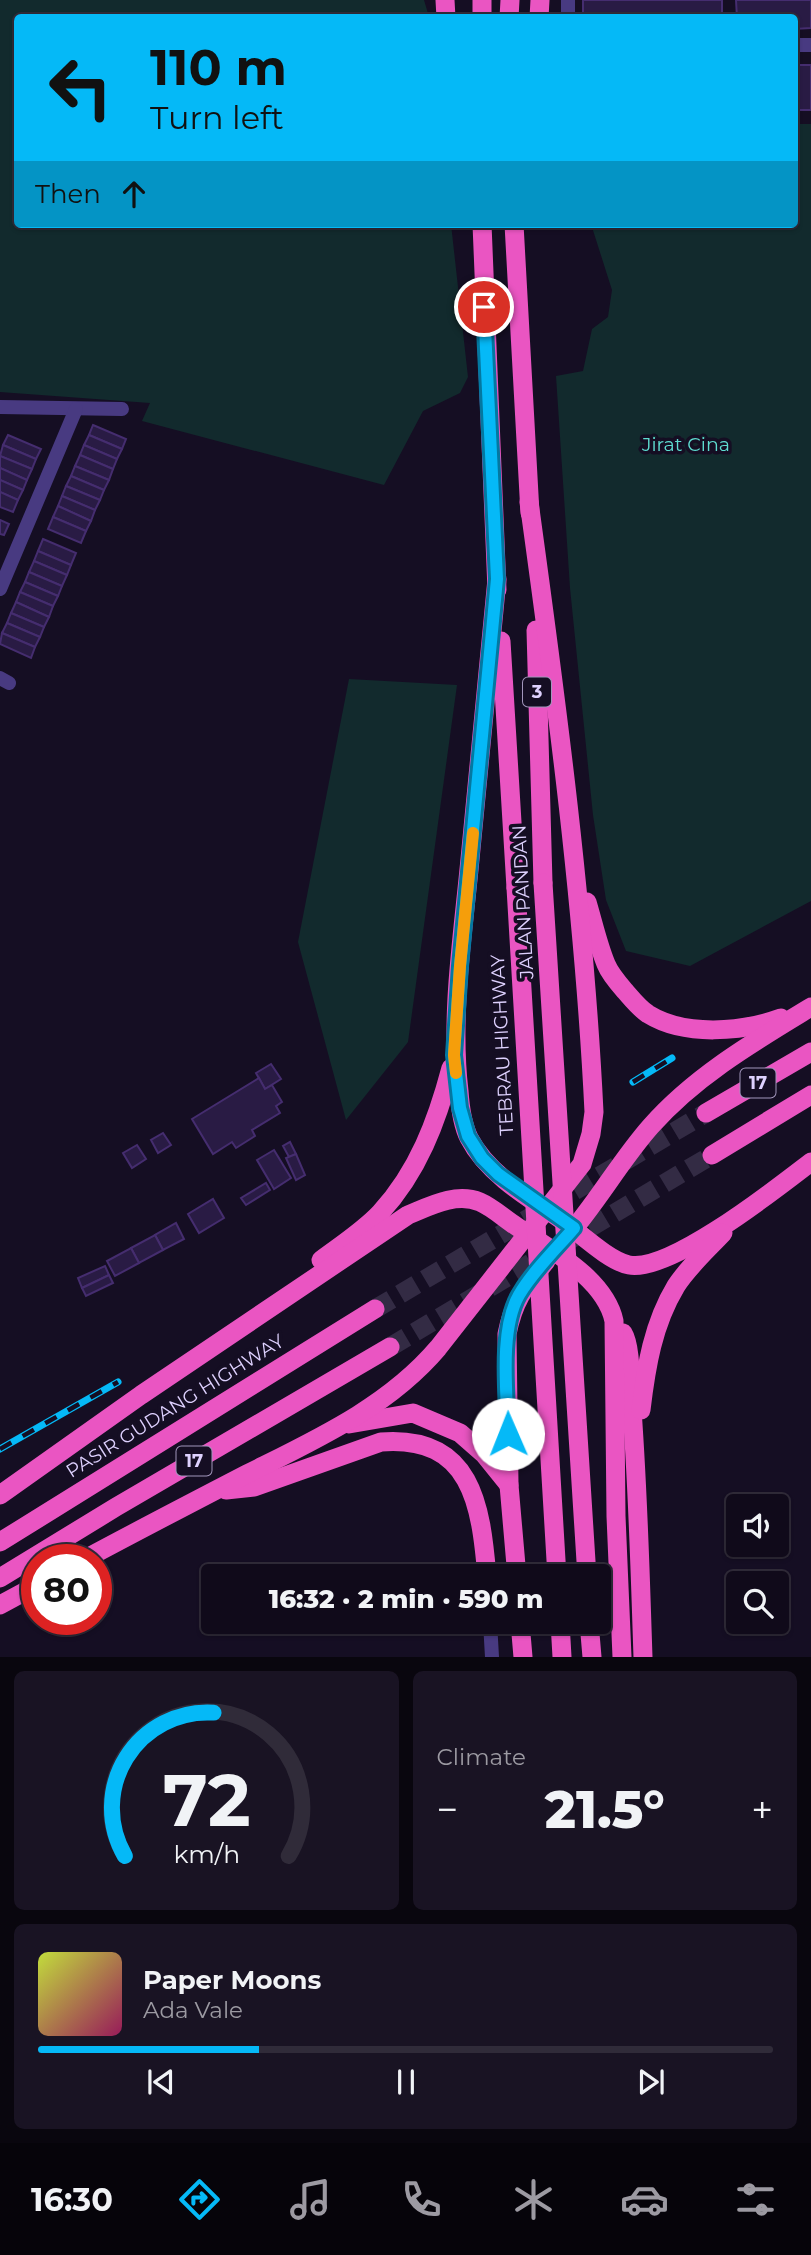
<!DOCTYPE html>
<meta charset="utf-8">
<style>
:root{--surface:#100a1a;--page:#191323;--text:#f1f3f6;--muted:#9c9aa2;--line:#302b39;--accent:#05b9f7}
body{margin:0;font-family:Montserrat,sans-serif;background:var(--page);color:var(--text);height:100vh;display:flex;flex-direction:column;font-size:26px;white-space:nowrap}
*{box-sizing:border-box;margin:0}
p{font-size:23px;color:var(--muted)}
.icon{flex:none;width:38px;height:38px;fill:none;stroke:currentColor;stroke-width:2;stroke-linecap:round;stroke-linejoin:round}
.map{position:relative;height:1657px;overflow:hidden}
.details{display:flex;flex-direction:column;gap:14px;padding:14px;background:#09060e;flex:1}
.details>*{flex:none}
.guide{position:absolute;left:14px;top:14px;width:784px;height:214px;border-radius:7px;box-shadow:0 2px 5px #0004,0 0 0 2px var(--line);background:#05b9f7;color:#111;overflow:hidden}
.controls{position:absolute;left:726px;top:1494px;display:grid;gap:14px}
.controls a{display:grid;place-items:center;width:63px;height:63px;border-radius:7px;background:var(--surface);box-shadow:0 2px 5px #0004,0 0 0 2px var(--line);font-size:35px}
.speed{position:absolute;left:21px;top:1544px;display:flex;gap:14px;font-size:35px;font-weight:700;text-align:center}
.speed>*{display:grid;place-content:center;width:91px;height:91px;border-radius:50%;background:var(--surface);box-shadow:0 2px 5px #0004,0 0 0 2px var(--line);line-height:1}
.speed .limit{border:10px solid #d22;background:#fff;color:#111}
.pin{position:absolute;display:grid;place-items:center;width:60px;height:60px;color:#fff;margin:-30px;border:4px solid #fff;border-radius:50%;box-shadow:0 2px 7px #0007}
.me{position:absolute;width:77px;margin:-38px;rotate:359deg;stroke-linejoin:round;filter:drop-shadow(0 0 5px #0008)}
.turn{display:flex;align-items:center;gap:24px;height:147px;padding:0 21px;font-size:32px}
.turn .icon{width:91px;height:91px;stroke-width:2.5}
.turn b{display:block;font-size:49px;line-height:60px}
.then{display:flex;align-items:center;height:66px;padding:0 21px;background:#0003;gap:14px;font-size:26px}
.big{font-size:52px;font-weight:800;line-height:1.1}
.details .card{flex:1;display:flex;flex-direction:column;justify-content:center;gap:10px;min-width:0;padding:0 24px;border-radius:10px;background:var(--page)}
.details .dial{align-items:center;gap:0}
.dial svg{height:182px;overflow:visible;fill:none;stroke:var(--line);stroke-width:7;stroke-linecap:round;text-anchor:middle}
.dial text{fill:var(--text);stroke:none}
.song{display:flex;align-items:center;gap:21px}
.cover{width:84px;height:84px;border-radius:10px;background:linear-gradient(135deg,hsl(70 70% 55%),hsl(330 70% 35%))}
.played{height:7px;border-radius:4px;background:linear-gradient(90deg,var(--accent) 30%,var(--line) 30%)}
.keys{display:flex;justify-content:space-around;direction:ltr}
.heat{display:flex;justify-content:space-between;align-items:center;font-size:38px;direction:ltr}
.details .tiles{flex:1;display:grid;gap:14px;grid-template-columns:1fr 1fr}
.card:last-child{grid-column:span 2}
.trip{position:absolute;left:201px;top:1564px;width:410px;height:70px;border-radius:7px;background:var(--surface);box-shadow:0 2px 5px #0004,0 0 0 2px var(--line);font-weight:800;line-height:70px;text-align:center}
.menu{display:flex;height:112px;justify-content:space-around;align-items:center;background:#06040a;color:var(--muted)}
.menu .icon{width:49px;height:49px}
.menu .current{color:var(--accent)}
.menu b{font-size:32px;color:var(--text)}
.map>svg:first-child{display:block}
.green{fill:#122a2d}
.building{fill:#291b44;stroke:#452d6f;stroke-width:2}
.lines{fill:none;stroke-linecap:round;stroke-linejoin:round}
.trunk-tunnel{stroke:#332b44;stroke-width:19;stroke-dasharray:19 10;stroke-linecap:butt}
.minor{stroke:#483a81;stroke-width:14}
.trunk{stroke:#ea55c2;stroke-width:19}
.rail-casing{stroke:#05b9f7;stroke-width:7}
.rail{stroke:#150e23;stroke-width:4.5;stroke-dasharray:13;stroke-linecap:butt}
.trunk-bridge{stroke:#ea55c2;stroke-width:19}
.route-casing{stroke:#0378a1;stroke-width:18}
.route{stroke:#05b9f7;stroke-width:12}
.slow{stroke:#f59e0b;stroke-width:12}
.labels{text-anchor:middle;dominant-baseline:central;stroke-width:7;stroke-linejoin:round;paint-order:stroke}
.shield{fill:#150e23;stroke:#a296bc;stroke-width:2}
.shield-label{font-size:18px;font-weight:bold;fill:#ded1fe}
.park-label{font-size:19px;fill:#5fddd1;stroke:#150e23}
.street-label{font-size:19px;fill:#ded1fe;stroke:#150e23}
</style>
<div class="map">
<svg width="811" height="1657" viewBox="0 0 811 1657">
<rect width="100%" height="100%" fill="#150e23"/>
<g class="green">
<path d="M0,0H424L429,17L18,18V224H451L468,377L460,393L423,411L384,485L142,421L150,403L0,392Z"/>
<path d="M795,124H811V901L690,966L626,951L606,900L593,815L570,588L556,376L583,371L592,329L608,317L612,290L591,224H794Z"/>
<path d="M349,679L457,685L408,1042L346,1120L298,942Z"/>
</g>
<g class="building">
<rect x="583" y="0" width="139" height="18"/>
<path d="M736,0H811V28L794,29V18H737Z"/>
<rect x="794" y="65" width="17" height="45"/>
<path d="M93,425L126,439L122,449L89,435Z"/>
<path d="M8,435L41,449L36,459L3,445Z"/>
<path d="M89,435L122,449L117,459L84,445Z"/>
<path d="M3,445L36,459L32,469L0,456Z"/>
<path d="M84,445L117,459L113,469L80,455Z"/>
<path d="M80,455L113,469L109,480L75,466Z"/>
<path d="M0,456L32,469L27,480L0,468Z"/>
<path d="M75,466L109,480L104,490L71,476Z"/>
<path d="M0,468L27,480L23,490L0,480Z"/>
<path d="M71,476L104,490L100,500L66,486Z"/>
<path d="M0,480L23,490L18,500L0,492Z"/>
<path d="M66,486L100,500L95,510L62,496Z"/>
<path d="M0,492L18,500L13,512L0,507Z"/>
<path d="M62,496L95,510L91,521L58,506Z"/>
<path d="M58,506L91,521L86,531L53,517Z"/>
<path d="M53,517L86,531L81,543L48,529Z"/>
<path d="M0,520L9,524L4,535L0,534Z"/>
<path d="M43,539L76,553L71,565L38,551Z"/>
<path d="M38,551L71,565L67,575L34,561Z"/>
<path d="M34,561L67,575L62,586L29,572Z"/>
<path d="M29,572L62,586L58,596L25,582Z"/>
<path d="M25,582L58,596L53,606L20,592Z"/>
<path d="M20,592L53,606L49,617L16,602Z"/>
<path d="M16,602L49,617L44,627L11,613Z"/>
<path d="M11,613L44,627L40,637L7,623Z"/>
<path d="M7,623L40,637L35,647L2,633Z"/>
<path d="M2,633L35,647L31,658L0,644Z"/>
<path d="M271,1064L281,1079L265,1089L256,1073Z"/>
<path d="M259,1078L265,1089L272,1085L282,1102L276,1106L280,1113L252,1130L255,1136L236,1148L232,1142L213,1154L192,1119Z"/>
<path d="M163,1133L171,1145L158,1153L151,1140Z"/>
<path d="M290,1142L296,1154L289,1157L283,1146Z"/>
<path d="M137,1145L146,1159L132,1168L123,1153Z"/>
<path d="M274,1150L291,1178L274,1189L257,1160Z"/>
<path d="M296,1154L305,1175L296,1180L286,1158Z"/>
<path d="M266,1183L270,1190L246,1205L241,1198Z"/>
<path d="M213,1199L224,1218L199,1233L188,1214Z"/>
<path d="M176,1223L184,1239L163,1250L155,1235Z"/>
<path d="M155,1235L163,1250L139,1263L131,1248Z"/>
<path d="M131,1248L139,1263L115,1276L107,1261Z"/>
<path d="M105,1266L109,1275L82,1288L78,1278Z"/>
<path d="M109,1275L113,1283L86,1296L82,1288Z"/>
</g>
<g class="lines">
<g class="trunk-tunnel">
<path d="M375,1309L706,1113"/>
<path d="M390,1347L712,1155"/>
</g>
<g class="minor">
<path d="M568,18V0"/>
<path d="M794,45H811"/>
<path d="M0,407L122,409"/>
<path d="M0,589L76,409"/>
<path d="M0,678L9,683"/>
<path d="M490,1622L492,1657"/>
</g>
<g class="trunk">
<path d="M445,0L446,18"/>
<path d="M482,0V18"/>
<path d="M509,18L510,0"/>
<path d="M539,18L540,0"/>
<path d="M482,224L497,590"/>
<path d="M514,224L530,513"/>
<path d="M497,579C488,672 479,766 470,859C463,935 450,1015 459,1091C460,1106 462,1124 469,1138C487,1173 527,1197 559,1218C578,1231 608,1261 629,1265C670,1273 777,1188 811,1162"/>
<path d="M536,630L543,883"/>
<path d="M501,641L516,888"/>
<path d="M587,902C593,922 598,945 606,964C610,974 618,983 625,991C632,999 639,1008 648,1014C685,1037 742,1032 781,1018"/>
<path d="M706,1113L811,1052"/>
<path d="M712,1155L811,1095"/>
<path d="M566,1238C597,1203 620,1161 651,1126C695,1076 755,1041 811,1007"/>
<path d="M321,1260C341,1245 363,1231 380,1213C418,1172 437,1121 451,1068"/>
<path d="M623,1333C631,1346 630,1380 631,1397C638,1483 640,1570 643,1657"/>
<path d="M641,1410C646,1367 653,1324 676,1286C689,1266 707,1250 723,1233"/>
<path d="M349,1424L413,1413L460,1433L484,1454L509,1485"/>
<path d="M226,1490L254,1487L381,1442C472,1435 481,1505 487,1577"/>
<path d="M0,1495L141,1395L408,1215C430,1206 456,1192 480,1202C492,1207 505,1219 516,1226C549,1249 605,1278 614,1321L616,1516L622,1657"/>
<path d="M0,1542L375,1309"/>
<path d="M85,1559C139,1530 193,1502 247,1474C315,1440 388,1407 438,1348L582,1164L591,1134L594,1112C584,907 557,705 529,502"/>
<path d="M517,1577L509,1485L507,1334C514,1299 525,1287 546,1261"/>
<path d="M0,1578L116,1507L390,1347"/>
<path d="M0,1605L37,1585"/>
<path d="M520,1622L523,1657"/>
<path d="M560,1622L562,1657"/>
<path d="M589,1622L592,1657"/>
</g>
<g class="rail-casing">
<g id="rail">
<path d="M633,1082L672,1058"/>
<path d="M0,1449L118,1382"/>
</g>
</g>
<use href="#rail" class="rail"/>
<g class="trunk-bridge">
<path d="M543,883L587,1577"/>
<path d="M516,888L557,1577"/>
</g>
</g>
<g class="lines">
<g class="route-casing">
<path id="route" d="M484,307L497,579L460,966L454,1055L460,1108L468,1136L482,1158L498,1174L574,1228C556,1249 533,1271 519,1295C499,1330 507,1394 508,1434"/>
</g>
<use href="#route" class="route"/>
<path class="slow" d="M456,1073L454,1055L460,966L473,833"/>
</g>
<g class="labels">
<g class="shield">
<rect x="523" y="677.5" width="28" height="29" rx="5"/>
<rect x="740.5" y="1068.5" width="35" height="29" rx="5"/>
<rect x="176.5" y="1446.5" width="35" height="29" rx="5"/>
</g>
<g class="shield-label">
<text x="537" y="692">3</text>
<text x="758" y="1083">17</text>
<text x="194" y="1461">17</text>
</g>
<g class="park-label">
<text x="686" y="444">Jirat Cina</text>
</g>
<g class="street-label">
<text transform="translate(523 902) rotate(-93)">JALAN PANDAN</text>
<text transform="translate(502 1045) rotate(-93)">TEBRAU HIGHWAY</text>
<text transform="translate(175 1406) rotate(-32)">PASIR GUDANG HIGHWAY</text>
</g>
</g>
</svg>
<div class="controls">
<a><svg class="icon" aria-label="sound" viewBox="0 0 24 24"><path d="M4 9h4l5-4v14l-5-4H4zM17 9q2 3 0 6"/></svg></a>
<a><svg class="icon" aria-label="search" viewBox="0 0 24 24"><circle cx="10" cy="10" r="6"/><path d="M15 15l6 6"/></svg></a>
</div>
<div class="speed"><div class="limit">80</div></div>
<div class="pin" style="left:484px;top:307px;background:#d93025"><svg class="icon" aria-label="arrive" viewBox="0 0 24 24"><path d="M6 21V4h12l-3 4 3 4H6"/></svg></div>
<svg class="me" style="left:508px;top:1434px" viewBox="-20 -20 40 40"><circle r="19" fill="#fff"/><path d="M0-13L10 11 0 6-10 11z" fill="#05b9f7"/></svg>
<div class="trip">16:32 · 2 min · 590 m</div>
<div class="guide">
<div class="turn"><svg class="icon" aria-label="left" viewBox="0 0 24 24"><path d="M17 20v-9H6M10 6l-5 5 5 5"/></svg><div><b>110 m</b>Turn left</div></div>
<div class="then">Then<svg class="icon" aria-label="ahead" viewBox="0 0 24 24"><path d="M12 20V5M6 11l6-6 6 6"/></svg></div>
</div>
</div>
<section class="details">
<div class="tiles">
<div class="card dial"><svg viewBox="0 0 100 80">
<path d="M14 69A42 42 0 1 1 86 69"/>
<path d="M14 69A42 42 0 0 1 53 6" stroke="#05b9f7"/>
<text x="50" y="56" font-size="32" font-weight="700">72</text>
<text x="50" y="72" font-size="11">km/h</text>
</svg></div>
<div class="card"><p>Climate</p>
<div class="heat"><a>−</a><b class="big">21.5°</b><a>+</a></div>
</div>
<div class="card">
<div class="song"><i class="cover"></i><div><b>Paper Moons</b><p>Ada Vale</p></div></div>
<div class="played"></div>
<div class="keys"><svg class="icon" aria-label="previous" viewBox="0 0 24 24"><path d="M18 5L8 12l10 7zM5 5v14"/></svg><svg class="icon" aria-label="pause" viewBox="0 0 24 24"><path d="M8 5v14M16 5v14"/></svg><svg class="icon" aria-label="next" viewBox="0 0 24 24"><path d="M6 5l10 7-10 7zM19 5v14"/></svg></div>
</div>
</div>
</section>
<nav class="menu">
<b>16:30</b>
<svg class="icon current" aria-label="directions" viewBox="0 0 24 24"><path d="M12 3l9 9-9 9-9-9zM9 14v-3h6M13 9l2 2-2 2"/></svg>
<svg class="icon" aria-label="music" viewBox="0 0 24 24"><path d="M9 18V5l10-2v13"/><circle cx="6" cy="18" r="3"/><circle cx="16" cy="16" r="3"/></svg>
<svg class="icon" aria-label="phone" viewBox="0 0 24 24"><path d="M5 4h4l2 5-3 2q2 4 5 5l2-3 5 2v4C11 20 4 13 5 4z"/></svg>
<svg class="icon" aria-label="climate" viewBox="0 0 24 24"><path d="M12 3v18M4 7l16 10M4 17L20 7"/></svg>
<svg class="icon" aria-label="car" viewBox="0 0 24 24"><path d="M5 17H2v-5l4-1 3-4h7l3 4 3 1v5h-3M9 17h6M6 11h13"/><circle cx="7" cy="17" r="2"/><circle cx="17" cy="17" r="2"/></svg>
<svg class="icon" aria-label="filters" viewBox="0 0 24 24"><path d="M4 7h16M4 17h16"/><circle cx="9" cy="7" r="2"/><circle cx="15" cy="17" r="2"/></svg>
</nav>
